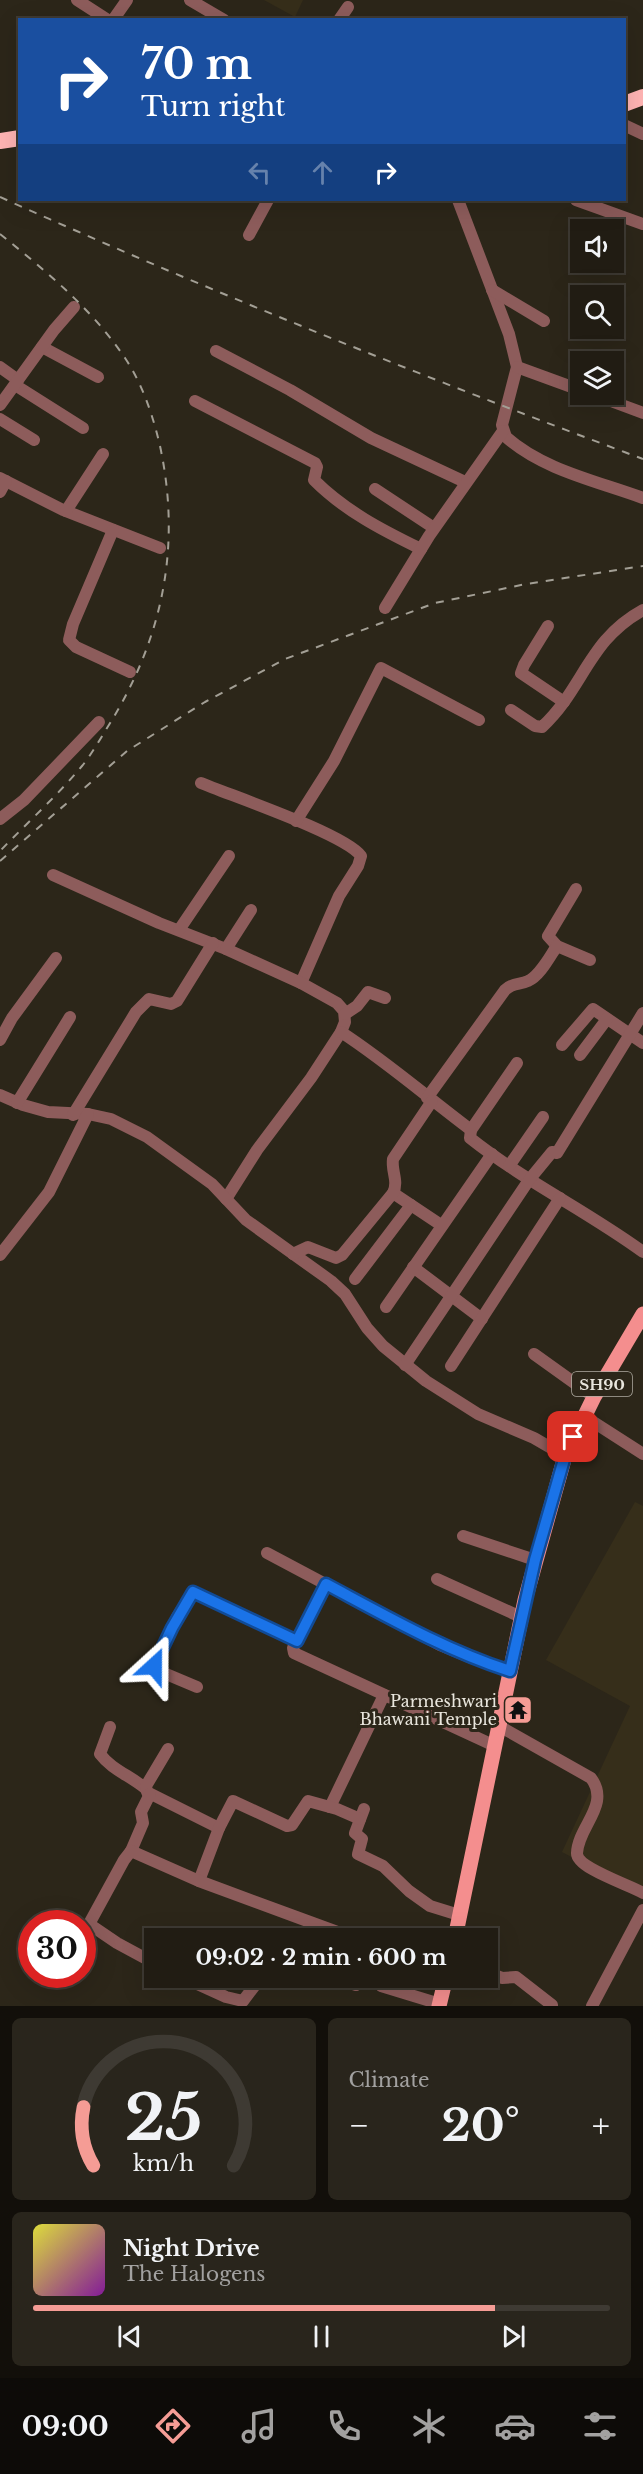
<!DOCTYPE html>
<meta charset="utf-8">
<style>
:root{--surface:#211c13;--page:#29251c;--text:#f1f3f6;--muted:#a2a1a0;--line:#3e3a33;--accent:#f59c95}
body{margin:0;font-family:"Libre Baskerville",serif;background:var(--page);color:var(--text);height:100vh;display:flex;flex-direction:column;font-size:22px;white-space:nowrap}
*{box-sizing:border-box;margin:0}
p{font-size:20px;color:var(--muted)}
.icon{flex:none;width:33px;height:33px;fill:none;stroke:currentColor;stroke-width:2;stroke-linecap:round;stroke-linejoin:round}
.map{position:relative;height:2006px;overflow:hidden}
.sheet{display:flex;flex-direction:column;gap:12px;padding:12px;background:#120f0a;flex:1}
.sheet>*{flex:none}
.banner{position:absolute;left:18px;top:18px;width:608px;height:183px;border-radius:0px;box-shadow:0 6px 24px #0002,0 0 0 2px var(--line);background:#1a4fa0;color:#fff;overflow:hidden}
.buttons{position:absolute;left:570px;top:219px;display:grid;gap:12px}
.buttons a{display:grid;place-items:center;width:54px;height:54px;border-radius:0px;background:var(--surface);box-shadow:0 6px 24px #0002,0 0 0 2px var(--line);font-size:30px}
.speed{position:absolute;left:18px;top:1910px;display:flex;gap:12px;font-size:30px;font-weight:700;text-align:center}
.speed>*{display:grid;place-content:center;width:78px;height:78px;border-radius:50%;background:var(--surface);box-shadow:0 6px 24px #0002,0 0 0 2px var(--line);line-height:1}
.speed .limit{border:9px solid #d22;background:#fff;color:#111}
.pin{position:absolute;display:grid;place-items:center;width:51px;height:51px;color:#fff;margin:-26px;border-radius:12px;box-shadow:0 3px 9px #0006}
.me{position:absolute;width:66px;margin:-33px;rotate:24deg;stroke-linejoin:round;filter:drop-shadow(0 0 4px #0008)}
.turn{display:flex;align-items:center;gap:21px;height:126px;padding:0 24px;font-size:27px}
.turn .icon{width:78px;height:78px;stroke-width:2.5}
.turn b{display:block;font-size:42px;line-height:51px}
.lanes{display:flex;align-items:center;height:57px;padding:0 24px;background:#0003;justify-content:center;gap:30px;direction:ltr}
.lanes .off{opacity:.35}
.big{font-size:45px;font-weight:700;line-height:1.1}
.sheet .card{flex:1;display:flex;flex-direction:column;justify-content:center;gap:9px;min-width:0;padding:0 21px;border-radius:9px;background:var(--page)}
.sheet .dial{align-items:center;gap:0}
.dial svg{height:156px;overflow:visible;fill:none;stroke:var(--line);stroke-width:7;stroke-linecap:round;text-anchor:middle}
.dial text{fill:var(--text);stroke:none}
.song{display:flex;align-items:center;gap:18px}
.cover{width:72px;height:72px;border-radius:9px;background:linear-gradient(135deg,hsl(60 70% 55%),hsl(290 70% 35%))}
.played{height:6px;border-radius:3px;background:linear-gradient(90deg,var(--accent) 80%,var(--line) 80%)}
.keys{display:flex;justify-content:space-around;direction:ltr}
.heat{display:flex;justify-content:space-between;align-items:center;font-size:33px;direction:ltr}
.sheet .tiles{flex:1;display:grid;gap:12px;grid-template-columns:1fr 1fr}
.card:last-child{grid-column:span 2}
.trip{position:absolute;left:144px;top:1928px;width:354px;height:60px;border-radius:0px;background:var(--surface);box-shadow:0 6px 24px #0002,0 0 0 2px var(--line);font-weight:700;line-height:60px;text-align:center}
.tab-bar{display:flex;height:96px;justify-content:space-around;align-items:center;background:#0d0b08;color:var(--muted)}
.tab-bar .icon{width:42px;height:42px}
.tab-bar .active{color:var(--accent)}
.tab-bar b{font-size:27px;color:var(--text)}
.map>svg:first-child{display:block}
.built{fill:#362e1a}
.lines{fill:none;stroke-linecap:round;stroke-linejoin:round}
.minor{stroke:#8d5c5b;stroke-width:12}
.major{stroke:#f48e8e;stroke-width:15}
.highway{stroke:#ffb4b3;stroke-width:16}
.rail{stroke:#a39f95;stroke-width:2;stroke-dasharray:8 8;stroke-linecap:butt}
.route-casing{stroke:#114b97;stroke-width:15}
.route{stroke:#1a73e8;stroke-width:10}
.labels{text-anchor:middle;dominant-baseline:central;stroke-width:6;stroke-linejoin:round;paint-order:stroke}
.shield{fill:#2c2619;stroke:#b0aca2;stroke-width:1.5}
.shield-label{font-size:15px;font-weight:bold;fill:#e9e6dd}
.poi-label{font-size:16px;fill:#e9e6dd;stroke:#2c2619;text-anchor:end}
</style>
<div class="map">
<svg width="643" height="2006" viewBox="0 0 643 2006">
<rect width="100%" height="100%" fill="#2c2619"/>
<g class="built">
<path d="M264,0H303L295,17Z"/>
<path d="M635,1502L643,1506V1895L562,1852L630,1706L546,1660Z"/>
</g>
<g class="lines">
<g class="minor">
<path d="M77,0L108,20"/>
<path d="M190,0L224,20"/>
<path d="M113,20L127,0"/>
<path d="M339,20L348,7"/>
<path d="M624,125L643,134"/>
<path d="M458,200L509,334L517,367L502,425L506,437C543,470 597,481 643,498"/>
<path d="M576,200L643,224"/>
<path d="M249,235L268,200"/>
<path d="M492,290L544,321"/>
<path d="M42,347L98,377"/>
<path d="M216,351L290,390L371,438L465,482"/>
<path d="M0,367L18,380"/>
<path d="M517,367L580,390"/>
<path d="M15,385L83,428"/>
<path d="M592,394L643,413"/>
<path d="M195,401L315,463L317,467L314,480C345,511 382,530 421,549"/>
<path d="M0,405L54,330L74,307"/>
<path d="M0,419L34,440"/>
<path d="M0,478L63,510L160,548"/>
<path d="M375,489L434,528"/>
<path d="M0,492L6,481"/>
<path d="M66,511L103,454"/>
<path d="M113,530L73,624L69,640L76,647L130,672"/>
<path d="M385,608L429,536L503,431"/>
<path d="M548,626L524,665L521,673L564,702"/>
<path d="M511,710L535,726L542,727C584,688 588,640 643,610"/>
<path d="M201,783C232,796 345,834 361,856L358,866L339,896L301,983"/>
<path d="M0,819L24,800L99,722"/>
<path d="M296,821L334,761L381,668L479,720"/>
<path d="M53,875L159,923L226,949L301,983L337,1003L344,1011L345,1022L341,1032L311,1078L257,1150L226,1199"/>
<path d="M576,889L548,936L557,946L590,960"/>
<path d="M179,930L229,856"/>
<path d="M226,949L251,910"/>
<path d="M345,1014L357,1006L368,992L385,998"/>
<path d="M341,1032C387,1062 427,1097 471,1130"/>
<path d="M0,1040L12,1018L56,958"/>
<path d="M562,1045L593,1009L643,1043"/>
<path d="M580,1055L607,1019"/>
<path d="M517,1063L471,1130L470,1138C524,1181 587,1211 643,1252"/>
<path d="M0,1095L23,1105L48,1112L88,1114L111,1119L147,1137L212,1184L246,1220L331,1281L345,1294L367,1328L383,1346L426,1381L478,1414L534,1438L565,1456"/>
<path d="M427,1098L505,990C513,982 520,985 528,981C540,976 550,956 557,946"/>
<path d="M17,1103L70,1017"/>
<path d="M73,1115L136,1012L149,999L171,1004L177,1001L213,943"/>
<path d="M509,1166L543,1117"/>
<path d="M393,1193L441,1225"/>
<path d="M293,1254L308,1247L336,1258L342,1255L393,1193C399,1181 391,1171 393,1159L432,1101"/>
<path d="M0,1255L49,1192L88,1114"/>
<path d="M413,1267L482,1319"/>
<path d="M355,1279L411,1205"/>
<path d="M386,1307L492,1154"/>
<path d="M534,1354L594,1397"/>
<path d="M405,1365L529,1180L552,1152L557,1153L643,1013"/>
<path d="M451,1366L560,1198"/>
<path d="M584,1416L643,1454"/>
<path d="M463,1536L535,1560"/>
<path d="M267,1553L440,1645L469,1657L510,1671"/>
<path d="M437,1579L521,1617"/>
<path d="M326,1584L293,1648L294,1653L495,1746"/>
<path d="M197,1687L159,1671L154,1666L177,1617L193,1592L297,1641"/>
<path d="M499,1726L591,1778C611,1805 578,1826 577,1853C576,1868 630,1885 643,1893"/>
<path d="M110,1727L100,1754C112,1770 131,1776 146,1789"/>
<path d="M168,1749L146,1786L147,1792L219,1828"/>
<path d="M330,1807L384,1695"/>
<path d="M364,1809L355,1833L362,1839L358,1854L383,1866L409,1891L430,1906L459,1915"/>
<path d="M131,1851L143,1823L141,1812L150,1794"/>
<path d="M199,1881L219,1828L233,1801L287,1826L292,1825L308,1801L337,1809L360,1819"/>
<path d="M154,1963L117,1943L89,1924L124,1860L131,1851L199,1881L340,1933"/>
<path d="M488,1972L502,1978L516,1977L552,2005"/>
<path d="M182,1977L226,1997L243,2001L259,1980L268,1982L272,1977"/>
<path d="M301,1977L309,1979L314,1977"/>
<path d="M333,1977L356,1985"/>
<path d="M381,1986L440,2004"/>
<path d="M592,2006L643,1910"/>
</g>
<g class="major">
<path d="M455,1938L525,1600L565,1456L594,1397L643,1314"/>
<path d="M439,2006L446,1977"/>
</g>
<g class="highway">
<path d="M624,104L643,97"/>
<path d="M0,141L20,138"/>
</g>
<g class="rail">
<path d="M0,197C211,292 426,378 643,459"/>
<path d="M0,234C46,271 92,309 125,358C143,385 153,416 160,446C182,548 162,641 107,728C99,741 91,755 82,766C57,796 27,823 0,851"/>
<path d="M0,861L127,751L205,702L285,659L435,603L526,584L643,566"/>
</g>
</g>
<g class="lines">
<g class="route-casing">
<path id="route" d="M154,1666L172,1628L193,1592L297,1641L326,1584C386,1616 445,1650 510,1671L535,1560L565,1456L573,1437"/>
</g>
<use href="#route" class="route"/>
</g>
<defs>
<g id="temple-square" transform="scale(1.5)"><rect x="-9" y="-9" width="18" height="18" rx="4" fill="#f59c95" stroke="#2c2619"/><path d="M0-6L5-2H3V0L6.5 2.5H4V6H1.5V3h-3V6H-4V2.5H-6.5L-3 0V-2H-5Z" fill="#111"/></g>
</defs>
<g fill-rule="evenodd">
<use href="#temple-square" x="518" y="1710"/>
</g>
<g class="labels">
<rect class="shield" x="572" y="1372" width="60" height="24" rx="4.5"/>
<g class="shield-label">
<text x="602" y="1384">SH90</text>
</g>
<g class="poi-label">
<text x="497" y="1701">Parmeshwari<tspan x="497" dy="18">Bhawani Temple</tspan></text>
</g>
</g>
</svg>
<div class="buttons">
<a><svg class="icon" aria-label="sound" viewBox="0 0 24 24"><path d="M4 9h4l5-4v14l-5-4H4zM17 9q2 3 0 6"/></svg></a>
<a><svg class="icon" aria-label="search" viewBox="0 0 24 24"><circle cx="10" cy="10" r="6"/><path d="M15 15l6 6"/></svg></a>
<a><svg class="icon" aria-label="layers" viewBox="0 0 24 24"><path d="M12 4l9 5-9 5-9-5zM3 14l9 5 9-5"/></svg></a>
</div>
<div class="speed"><div class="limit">30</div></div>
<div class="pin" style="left:573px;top:1437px;background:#d93025"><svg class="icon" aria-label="arrive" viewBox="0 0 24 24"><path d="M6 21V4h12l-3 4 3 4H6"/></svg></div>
<svg class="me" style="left:154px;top:1666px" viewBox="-20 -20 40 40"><path d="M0-17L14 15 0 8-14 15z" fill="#1a73e8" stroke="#fff" stroke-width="4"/></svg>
<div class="trip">09:02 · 2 min · 600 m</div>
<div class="banner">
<div class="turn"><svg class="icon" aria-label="right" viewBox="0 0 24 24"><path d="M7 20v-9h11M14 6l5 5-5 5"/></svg><div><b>70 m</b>Turn right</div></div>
<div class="lanes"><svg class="icon off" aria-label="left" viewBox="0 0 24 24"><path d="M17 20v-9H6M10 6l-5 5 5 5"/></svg><svg class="icon off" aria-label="ahead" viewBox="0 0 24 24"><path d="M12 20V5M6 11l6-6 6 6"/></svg><svg class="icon" aria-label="right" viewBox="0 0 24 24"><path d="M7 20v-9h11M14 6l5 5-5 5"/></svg></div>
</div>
</div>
<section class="sheet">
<div class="tiles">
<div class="card dial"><svg viewBox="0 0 100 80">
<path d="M14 69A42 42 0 1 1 86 69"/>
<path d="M14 69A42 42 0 0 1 9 39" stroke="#f59c95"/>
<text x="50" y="56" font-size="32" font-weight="700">25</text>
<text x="50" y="72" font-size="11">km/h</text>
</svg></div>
<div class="card"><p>Climate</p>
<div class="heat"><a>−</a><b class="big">20°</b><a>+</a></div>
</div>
<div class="card">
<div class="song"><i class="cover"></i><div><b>Night Drive</b><p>The Halogens</p></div></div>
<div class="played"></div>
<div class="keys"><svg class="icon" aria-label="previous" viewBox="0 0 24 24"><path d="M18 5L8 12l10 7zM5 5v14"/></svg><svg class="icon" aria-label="pause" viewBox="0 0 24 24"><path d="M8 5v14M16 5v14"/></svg><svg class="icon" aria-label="next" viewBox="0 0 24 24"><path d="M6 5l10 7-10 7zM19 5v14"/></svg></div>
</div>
</div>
</section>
<nav class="tab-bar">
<b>09:00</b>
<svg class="icon active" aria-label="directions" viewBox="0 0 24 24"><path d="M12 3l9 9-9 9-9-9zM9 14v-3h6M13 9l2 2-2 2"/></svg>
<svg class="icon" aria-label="music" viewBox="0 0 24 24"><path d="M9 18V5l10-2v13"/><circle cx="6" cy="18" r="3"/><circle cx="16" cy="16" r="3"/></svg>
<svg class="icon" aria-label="phone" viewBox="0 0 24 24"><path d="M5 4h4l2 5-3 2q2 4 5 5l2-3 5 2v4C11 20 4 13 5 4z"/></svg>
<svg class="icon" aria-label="climate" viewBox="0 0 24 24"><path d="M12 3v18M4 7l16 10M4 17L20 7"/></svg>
<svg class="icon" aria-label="car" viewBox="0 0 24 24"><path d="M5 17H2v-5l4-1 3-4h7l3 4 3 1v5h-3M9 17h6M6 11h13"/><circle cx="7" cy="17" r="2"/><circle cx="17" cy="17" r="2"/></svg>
<svg class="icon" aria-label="filters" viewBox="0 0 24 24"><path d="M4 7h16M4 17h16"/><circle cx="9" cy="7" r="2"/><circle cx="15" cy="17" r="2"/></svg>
</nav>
